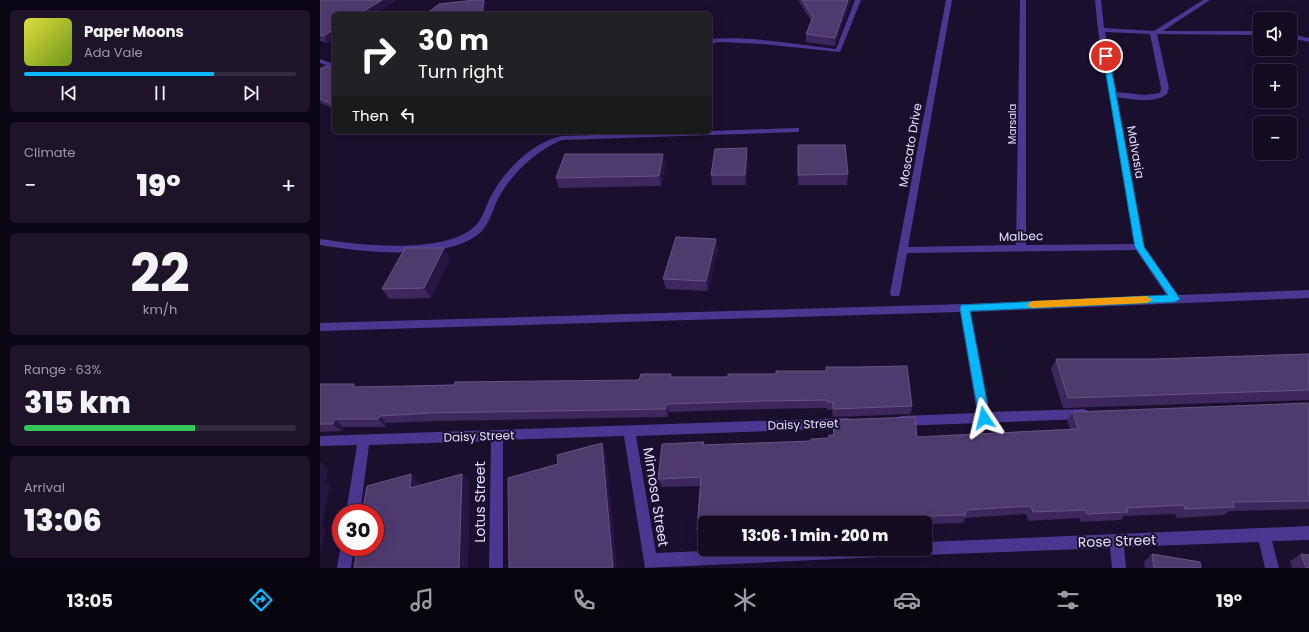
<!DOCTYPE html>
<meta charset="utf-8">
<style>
:root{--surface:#140b22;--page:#1d142a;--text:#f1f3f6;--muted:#9d9ba5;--line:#332b40;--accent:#08b8ff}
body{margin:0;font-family:Poppins,sans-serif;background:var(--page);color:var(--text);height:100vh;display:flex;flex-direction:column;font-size:15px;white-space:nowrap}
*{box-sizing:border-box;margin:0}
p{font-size:13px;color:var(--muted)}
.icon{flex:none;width:22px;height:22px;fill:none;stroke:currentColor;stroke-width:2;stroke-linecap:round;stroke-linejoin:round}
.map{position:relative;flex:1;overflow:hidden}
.sheet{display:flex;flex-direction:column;gap:10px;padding:10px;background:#0b0613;width:320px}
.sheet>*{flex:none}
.guide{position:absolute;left:12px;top:12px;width:380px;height:122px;border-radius:6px;box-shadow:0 4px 16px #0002,0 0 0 1px var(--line);background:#202124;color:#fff;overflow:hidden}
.controls{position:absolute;left:933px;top:12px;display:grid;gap:8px}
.controls a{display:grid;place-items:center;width:44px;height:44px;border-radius:6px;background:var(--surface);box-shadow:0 4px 16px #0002,0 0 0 1px var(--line);font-size:20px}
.speed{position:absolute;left:12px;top:504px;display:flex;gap:8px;font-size:20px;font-weight:700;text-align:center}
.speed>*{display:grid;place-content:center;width:52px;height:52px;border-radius:50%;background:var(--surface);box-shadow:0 4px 16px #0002,0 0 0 1px var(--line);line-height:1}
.speed .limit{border:6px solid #d22;background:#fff;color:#111}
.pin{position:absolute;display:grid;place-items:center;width:34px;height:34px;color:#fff;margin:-17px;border:2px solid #fff;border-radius:50%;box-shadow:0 1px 4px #0007}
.me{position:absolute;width:44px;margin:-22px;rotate:350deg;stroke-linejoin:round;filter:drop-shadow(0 0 3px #0008)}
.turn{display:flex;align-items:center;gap:14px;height:84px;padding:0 20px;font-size:18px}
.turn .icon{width:52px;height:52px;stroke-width:2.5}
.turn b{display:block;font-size:28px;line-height:34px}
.then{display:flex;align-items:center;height:38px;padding:0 20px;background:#0003;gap:8px;font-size:15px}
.big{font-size:30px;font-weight:800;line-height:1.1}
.sheet .tile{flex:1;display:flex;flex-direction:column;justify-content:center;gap:6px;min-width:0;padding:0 14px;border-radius:6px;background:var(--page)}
.sheet .dial{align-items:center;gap:0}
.dial b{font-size:52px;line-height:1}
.song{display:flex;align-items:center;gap:12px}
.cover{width:48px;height:48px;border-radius:6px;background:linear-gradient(135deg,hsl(60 70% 55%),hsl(80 70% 35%))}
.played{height:4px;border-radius:2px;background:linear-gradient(90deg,var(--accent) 70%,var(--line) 70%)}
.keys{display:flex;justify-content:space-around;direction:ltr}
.heat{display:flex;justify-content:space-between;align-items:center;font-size:22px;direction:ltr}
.charge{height:6px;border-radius:3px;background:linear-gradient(90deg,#34c759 63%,var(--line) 0)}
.trip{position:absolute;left:378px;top:516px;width:234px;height:40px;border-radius:6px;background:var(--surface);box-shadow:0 4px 16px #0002,0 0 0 1px var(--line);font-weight:800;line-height:40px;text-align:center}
.tab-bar{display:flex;height:64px;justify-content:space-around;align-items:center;background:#08040e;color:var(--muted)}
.tab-bar .icon{width:28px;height:28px}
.tab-bar .active{color:var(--accent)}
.tab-bar b{font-size:18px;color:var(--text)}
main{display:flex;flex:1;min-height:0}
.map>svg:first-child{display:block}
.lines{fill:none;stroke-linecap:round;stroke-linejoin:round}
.minor{fill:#4b3790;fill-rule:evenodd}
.wall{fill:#3c285c}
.shaded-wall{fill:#271642}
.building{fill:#4e3b6e;stroke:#665484}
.route{fill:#08b8ff;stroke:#0578a6}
.slow{fill:#f59e0b}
.labels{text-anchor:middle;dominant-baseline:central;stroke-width:4;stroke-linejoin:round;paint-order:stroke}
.far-street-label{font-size:10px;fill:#e7dcff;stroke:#1a0f2d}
.street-label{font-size:12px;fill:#e7dcff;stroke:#1a0f2d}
.near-street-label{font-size:14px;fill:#e7dcff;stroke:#1a0f2d}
</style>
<main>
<section class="sheet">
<div class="tile">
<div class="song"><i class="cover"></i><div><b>Paper Moons</b><p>Ada Vale</p></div></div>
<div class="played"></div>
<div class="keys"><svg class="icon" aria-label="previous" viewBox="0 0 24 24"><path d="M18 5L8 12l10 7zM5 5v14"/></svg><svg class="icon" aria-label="pause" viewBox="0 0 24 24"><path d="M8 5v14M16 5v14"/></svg><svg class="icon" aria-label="next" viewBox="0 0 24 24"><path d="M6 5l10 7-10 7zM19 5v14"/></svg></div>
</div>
<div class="tile"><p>Climate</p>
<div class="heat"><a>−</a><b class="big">19°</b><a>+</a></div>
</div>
<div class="tile dial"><b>22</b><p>km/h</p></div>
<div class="tile"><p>Range · 63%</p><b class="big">315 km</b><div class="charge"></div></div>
<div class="tile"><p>Arrival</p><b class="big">13:06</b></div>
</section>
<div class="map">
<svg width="989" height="568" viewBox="0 0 989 568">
<rect width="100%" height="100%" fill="#1a0f2d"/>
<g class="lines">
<g class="minor">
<path d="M535,0H541L520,52L441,44L403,42L390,43V39C432,36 474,44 516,49Z"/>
<path d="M626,0H632L588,247L696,245L700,0H706V245L814,244L778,30L775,0H781L784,28L834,31L883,0H890L843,31H940V35L837,34L849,88L847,94C834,104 811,99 796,97L824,246L858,295L989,290V298L650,312L669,412L763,409L767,410L769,414L767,418L763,419L581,426L577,425L575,421L577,417L581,416L657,413L640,312L0,331V323L644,304L847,296L816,250L587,253L580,293L579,296H571L570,293ZM785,32L830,34L841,88L840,93L825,95L796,92Z"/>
<path d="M970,34L989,38V42L970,38Z"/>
<path d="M0,59L14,64V68L0,63Z"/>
<path d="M476,128H479V132L242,140C217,150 192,173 179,197C173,208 170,223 161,232C129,262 40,252 0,245V239C39,245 123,255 154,227C162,220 165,208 170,198C183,172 211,143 241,136L390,132V131Z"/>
<path d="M527,418L531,419L533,423L531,427L527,428L316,436L336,553L431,549H605V542L989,526V540L952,541L959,568H945L939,542L804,547L806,568H792L790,548L602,555L325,568L304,436L183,440V568H169L171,441L49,445L40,513H26L37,445L0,446V436Z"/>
<path d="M21,545V547H34L31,568H17Z"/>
</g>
</g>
<g class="wall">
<path d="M0,0H77L54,14H14L8,43L0,41Z"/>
<path d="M478,0H531L515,46L486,42V34L492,22Z"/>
<path d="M0,69H14V109L0,103Z"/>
<path d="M428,159L426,185H392L391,175Z"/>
<path d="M346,164L341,186L239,188L236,178Z"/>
<path d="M528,174L527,185H478V175Z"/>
<path d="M396,239L398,249L388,291L346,289L343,279Z"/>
<path d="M130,258L111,298L69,299L62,289Z"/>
<path d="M989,354V400L743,408L731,369L736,359H833Z"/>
<path d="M351,374L352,377L592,406L591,414L513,417L512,410H507V408L447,409L349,412L348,417L116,421L67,423L66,427H23L21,431L0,432V384H34L37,387L88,386L319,380Z"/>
<path d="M989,403V509L910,511L904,515L857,518L855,514L804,516L801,520L761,522L759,518L708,521L706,514L645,518L643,523L605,524V523H385V537L380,538L377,530L380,486L342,487L338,479L384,442V445L491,441L509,438L513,435V420L597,437L750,429L747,421L753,412Z"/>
<path d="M832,554L881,568H825L824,562Z"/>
<path d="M981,554L989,568H972L970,561Z"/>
</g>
<g class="shaded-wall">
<path d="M62,0H77L54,14H39Z"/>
<path d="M164,0L166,4L164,14H162Z"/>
<path d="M528,0H531L515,46V38Z"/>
<path d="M14,29V39L8,43L4,36Z"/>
<path d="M427,148L428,159L426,185L425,175Z"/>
<path d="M343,154L346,164L341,186L339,176Z"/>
<path d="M396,239L398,249L388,291L386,281Z"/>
<path d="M124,248L130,258L111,298L104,288Z"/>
<path d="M34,384L42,391L33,387Z"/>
<path d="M346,404L349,412L348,417L346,409Z"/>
<path d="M60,416L67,423L66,427L58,419Z"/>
<path d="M15,419L23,427L21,431L13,424Z"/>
<path d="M282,443L286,452L297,568H293Z"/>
<path d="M0,462L8,469L6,482L10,485L2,527L5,529L0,558Z"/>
<path d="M91,474L100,483L99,496L90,488Z"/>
<path d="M142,474L150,482L148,568H139Z"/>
</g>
<g class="building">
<path d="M0,0H62L39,14H14V29L4,36L0,35Z"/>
<path d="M155,0H164L162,14H106L119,4Z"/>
<path d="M482,0H528L515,38L486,34L493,17Z"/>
<path d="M6,66L14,69V105L0,99V69Z"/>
<path d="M478,145H525L528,174L478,175Z"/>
<path d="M427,148L425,175H391L395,149Z"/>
<path d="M245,154H343L339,176L236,178Z"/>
<path d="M356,237L396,239L386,281L343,279Z"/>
<path d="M85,248H124L104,288L62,289Z"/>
<path d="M989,354V390L748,398L736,359H833Z"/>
<path d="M587,366L592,406L513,409V402H507V400L446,401L346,404V409L110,413L60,416L58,419H15L13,424H0V384H34L33,387L88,386L134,385L135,382L319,380L321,374H351L350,377H408V374H456V371H506V367H538Z"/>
<path d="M989,403V501L912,502L914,507L865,509L864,505L807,508L808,512L767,514L766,510L713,512L711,506L645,510L646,515L539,518L487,522V523H385V529L377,530L381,477L338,479L342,444L384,442L383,445L491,441V439L509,438V435H514L513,420L595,417L597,437L758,429L753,412Z"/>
<path d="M282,443L293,568H189L188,478L238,464L237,455Z"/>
<path d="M91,474L90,488L142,474L139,568H34L37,547H55V513H42L47,486Z"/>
<path d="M832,554L880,562L881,568H834Z"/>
<path d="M981,554L989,555V568H986Z"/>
</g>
<path class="route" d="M786,54L789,56L824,247L860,299L855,302L650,311L670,418L668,421L664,422L660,421L659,418L640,308L641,305L848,295L815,247L783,56Z"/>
<path class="slow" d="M827,296L832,300L827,303L712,308L707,305L712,301Z"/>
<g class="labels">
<g class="far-street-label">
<text transform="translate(692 124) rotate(-90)">Marsala</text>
</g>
<g class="street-label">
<text transform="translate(590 145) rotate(-80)">Moscato Drive</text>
<text transform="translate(816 152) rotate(80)">Malvasia</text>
<text transform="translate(701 236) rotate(-1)">Malbec</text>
<text transform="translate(483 424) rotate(-2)">Daisy Street</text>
<text transform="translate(159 436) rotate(-2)">Daisy Street</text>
</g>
<g class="near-street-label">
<text transform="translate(336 497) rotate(81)">Mimosa Street</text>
<text transform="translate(160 502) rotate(-90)">Lotus Street</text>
<text transform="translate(797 541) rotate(-2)">Rose Street</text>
</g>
</g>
</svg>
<div class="controls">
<a><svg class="icon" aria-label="sound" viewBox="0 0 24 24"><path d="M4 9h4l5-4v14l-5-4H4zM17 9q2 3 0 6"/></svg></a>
<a>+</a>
<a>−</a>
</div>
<div class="speed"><div class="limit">30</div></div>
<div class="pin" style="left:786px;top:56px;background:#d93025"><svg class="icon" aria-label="arrive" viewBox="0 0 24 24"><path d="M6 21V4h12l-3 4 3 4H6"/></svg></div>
<svg class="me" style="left:664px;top:418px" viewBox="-20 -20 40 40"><path d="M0-17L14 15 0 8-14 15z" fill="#08b8ff" stroke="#fff" stroke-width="4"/></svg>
<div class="trip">13:06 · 1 min · 200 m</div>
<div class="guide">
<div class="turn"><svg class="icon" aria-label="right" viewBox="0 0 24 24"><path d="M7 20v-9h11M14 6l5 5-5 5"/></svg><div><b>30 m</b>Turn right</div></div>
<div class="then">Then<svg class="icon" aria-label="left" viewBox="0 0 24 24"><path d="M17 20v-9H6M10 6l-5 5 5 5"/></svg></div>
</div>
</div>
</main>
<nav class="tab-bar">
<b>13:05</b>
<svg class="icon active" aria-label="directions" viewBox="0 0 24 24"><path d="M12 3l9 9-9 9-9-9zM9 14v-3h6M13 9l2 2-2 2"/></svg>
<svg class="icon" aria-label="music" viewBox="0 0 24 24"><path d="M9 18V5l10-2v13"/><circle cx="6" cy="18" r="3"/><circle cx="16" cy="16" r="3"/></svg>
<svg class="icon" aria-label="phone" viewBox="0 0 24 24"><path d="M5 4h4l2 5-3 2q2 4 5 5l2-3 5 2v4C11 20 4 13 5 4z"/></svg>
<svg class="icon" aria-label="climate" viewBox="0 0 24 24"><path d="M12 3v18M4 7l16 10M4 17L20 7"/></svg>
<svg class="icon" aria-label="car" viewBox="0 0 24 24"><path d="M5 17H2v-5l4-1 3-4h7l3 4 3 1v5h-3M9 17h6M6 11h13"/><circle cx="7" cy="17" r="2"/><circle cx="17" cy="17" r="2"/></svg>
<svg class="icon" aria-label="filters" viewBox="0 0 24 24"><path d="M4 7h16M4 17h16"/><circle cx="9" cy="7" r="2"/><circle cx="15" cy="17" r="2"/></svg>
<b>19°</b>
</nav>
